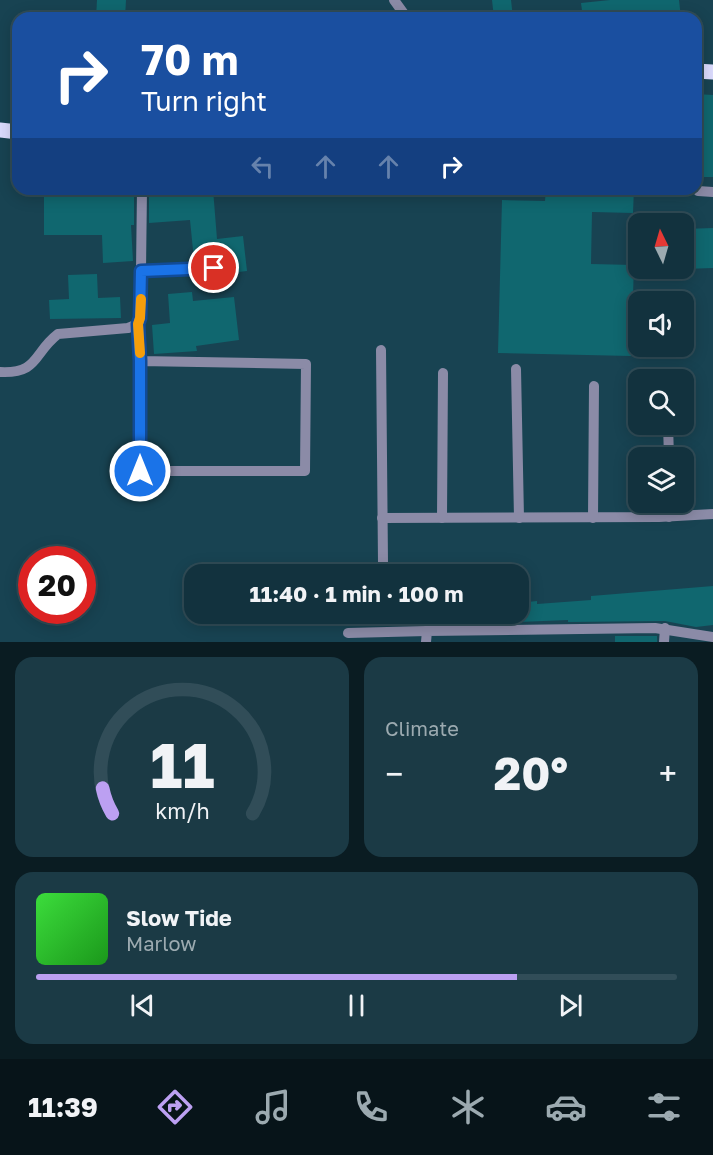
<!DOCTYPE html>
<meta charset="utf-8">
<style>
:root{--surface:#12323e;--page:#1b3a45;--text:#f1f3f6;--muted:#9caab0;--line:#314d58;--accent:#bca0f2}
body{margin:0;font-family:"Golos Text",sans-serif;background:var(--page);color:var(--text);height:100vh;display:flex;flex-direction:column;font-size:22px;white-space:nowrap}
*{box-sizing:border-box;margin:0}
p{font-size:20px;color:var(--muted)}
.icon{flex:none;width:33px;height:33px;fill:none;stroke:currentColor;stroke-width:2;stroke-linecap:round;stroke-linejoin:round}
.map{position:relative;height:642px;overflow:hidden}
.details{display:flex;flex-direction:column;gap:15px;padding:15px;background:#0a1c22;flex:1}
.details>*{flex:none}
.guide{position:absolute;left:12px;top:12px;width:690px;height:183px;border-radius:18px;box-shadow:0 3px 15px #0003,0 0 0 2px var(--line);background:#1a4fa0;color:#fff;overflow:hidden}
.needle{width:39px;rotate:355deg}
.buttons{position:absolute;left:628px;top:213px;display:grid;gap:12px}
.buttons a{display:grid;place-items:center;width:66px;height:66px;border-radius:12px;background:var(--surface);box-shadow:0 3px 15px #0003,0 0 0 2px var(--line);font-size:30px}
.speed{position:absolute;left:18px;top:546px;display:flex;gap:12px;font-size:30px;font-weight:700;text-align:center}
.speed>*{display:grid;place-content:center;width:78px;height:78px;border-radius:50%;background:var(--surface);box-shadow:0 3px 15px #0003,0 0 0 2px var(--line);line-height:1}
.speed .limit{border:9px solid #d22;background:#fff;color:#111}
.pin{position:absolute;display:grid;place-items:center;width:51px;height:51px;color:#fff;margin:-26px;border:3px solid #fff;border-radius:50%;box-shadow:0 2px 6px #0007}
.me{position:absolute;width:66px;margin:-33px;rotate:0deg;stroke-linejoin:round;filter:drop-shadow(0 0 4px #0008)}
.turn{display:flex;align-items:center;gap:21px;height:126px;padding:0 30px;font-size:27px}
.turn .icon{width:78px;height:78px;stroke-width:2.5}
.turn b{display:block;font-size:42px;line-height:51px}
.lanes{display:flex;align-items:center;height:57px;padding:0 30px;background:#0003;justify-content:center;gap:30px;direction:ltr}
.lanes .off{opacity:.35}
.big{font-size:45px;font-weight:700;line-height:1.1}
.details .tile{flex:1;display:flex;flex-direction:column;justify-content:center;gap:9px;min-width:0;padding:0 21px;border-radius:18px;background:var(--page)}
.details .dial{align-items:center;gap:0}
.dial svg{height:156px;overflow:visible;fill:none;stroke:var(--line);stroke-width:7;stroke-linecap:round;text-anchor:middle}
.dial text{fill:var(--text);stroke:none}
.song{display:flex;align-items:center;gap:18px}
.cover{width:72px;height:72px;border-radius:9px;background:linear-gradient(135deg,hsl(120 70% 55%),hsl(120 70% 35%))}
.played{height:6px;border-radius:3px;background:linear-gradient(90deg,var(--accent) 75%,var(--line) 75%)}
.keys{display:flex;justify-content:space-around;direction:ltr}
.heat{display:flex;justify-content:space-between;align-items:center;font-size:33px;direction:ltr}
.details .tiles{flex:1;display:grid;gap:15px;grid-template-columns:1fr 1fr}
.tile:last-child{grid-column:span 2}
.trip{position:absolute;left:184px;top:564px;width:345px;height:60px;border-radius:18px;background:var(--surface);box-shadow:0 3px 15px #0003,0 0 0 2px var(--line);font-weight:700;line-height:60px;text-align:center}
.menu{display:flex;height:96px;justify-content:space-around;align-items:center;background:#071419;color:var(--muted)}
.menu .icon{width:42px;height:42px}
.menu .on{color:var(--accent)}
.menu b{font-size:27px;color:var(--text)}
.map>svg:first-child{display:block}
.building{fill:#10676f}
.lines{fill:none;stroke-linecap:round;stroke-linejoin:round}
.minor{stroke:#8b8ba7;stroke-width:10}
.major{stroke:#dbdbfd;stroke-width:15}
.route-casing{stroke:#114b97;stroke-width:15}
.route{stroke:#1a73e8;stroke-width:10}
.slow{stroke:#f59e0b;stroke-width:10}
</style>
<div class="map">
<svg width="713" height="642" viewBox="0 0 713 642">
<rect width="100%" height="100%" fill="#184352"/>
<g class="building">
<path d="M97,0H126L125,18H96Z"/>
<path d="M492,0H511L513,18H494Z"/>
<path d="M610,0H679L681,18H583L581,3Z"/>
<path d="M696,94L713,95V177H696Z"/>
<path d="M44,189H131V194L134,193V225H131L133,261L103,263L102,235H44Z"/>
<path d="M191,189H213L217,239L243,236L247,271L222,274L221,258L194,260L190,220L149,223V192Z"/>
<path d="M546,189H634L633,213L592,212L591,264L634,265L631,356L498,353L502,200L545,201Z"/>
<path d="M713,228V268L684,269V229Z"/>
<path d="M97,274L98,298L120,297L121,318L50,319L49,300L69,299L68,275Z"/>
<path d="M192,292L193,301L234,297L239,340L196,346L197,351L154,354L152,325L170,323L168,294Z"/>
<path d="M713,586V625L696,627L665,621L568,622V620L519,622V603L537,601V604L591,600V596Z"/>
<path d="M375,614H411V624L375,625Z"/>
<path d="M489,614H510V622L489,623Z"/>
<rect x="615" y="636" width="42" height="6"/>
</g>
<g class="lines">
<g class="minor">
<path d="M394,0L407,18"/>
<path d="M142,189L141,271L214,268"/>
<path d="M698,191L713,192"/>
<path d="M138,324L140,361V471H305L306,364L140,361"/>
<path d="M381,350L383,562"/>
<path d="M516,369L519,518"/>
<path d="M0,372C39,374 33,353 58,334L128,328L138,324L140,318L141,271"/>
<path d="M668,424L669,458"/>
<path d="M669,502V517"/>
<path d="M382,518L659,517L713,514"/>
<path d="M442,518L443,373"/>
<path d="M593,518L594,386"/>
<path d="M348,633L427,631"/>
<path d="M426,642L427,631L655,628L713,637"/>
<path d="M664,642L665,628"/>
</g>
<g class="major">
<path d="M696,71L713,72"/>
<path d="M0,130L18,132"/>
</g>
</g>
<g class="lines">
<g class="route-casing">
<path id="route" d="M140,471V361L138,324L140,318L141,271L214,268"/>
</g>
<use href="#route" class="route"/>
<path class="slow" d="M140,353L138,324L140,318L141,299"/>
</g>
</svg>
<div class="buttons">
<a><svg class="needle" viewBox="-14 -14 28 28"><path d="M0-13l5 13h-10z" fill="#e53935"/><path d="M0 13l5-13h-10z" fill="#9caab0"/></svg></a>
<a><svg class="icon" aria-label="sound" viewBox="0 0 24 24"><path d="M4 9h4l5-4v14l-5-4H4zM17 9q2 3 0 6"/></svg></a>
<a><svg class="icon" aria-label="search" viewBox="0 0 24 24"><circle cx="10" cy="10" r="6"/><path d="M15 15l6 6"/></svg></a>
<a><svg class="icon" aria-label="layers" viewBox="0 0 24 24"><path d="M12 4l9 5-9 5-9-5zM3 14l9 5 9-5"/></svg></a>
</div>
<div class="speed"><div class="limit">20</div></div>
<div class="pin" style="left:214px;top:268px;background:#d93025"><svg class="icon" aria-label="arrive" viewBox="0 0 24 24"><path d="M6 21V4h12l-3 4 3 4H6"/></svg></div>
<svg class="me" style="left:140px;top:471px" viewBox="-20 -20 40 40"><circle r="17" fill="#1a73e8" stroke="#fff" stroke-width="3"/><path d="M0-11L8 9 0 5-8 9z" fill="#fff"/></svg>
<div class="trip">11:40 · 1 min · 100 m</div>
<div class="guide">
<div class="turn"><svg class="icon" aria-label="right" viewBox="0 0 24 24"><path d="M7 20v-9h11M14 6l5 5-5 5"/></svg><div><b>70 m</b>Turn right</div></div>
<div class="lanes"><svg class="icon off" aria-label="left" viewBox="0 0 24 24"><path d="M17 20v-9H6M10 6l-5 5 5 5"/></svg><svg class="icon off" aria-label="ahead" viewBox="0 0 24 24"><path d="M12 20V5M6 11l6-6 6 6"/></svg><svg class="icon off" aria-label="ahead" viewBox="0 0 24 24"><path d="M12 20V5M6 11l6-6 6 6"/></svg><svg class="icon" aria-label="right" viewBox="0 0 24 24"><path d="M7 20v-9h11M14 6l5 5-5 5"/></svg></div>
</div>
</div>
<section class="details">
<div class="tiles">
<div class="tile dial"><svg viewBox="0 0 100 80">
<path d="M14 69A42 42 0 1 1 86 69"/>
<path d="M14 69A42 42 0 0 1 9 56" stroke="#bca0f2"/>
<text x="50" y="56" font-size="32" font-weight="700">11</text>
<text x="50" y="72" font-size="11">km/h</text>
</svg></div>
<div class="tile"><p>Climate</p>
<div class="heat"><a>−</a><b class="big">20°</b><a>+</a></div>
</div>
<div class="tile">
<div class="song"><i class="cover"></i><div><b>Slow Tide</b><p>Marlow</p></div></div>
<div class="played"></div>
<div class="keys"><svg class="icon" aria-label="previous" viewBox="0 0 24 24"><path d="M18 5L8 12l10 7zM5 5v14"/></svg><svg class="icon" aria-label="pause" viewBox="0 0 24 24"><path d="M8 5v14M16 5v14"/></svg><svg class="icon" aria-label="next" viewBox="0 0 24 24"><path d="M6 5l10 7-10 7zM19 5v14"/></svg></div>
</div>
</div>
</section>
<nav class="menu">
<b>11:39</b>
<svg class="icon on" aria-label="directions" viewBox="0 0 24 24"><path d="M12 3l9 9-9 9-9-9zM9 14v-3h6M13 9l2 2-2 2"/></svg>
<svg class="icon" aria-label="music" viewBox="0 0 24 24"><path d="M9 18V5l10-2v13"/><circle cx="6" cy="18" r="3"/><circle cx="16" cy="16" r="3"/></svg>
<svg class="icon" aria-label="phone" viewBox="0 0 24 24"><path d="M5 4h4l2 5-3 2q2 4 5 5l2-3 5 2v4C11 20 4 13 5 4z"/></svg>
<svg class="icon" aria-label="climate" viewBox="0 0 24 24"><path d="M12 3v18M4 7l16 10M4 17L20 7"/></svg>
<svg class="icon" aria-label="car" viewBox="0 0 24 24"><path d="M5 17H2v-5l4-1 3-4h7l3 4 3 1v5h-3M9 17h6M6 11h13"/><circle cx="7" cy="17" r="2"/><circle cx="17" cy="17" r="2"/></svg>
<svg class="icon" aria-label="filters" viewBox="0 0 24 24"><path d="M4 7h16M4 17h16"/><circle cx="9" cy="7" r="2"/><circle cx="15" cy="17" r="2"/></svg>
</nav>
